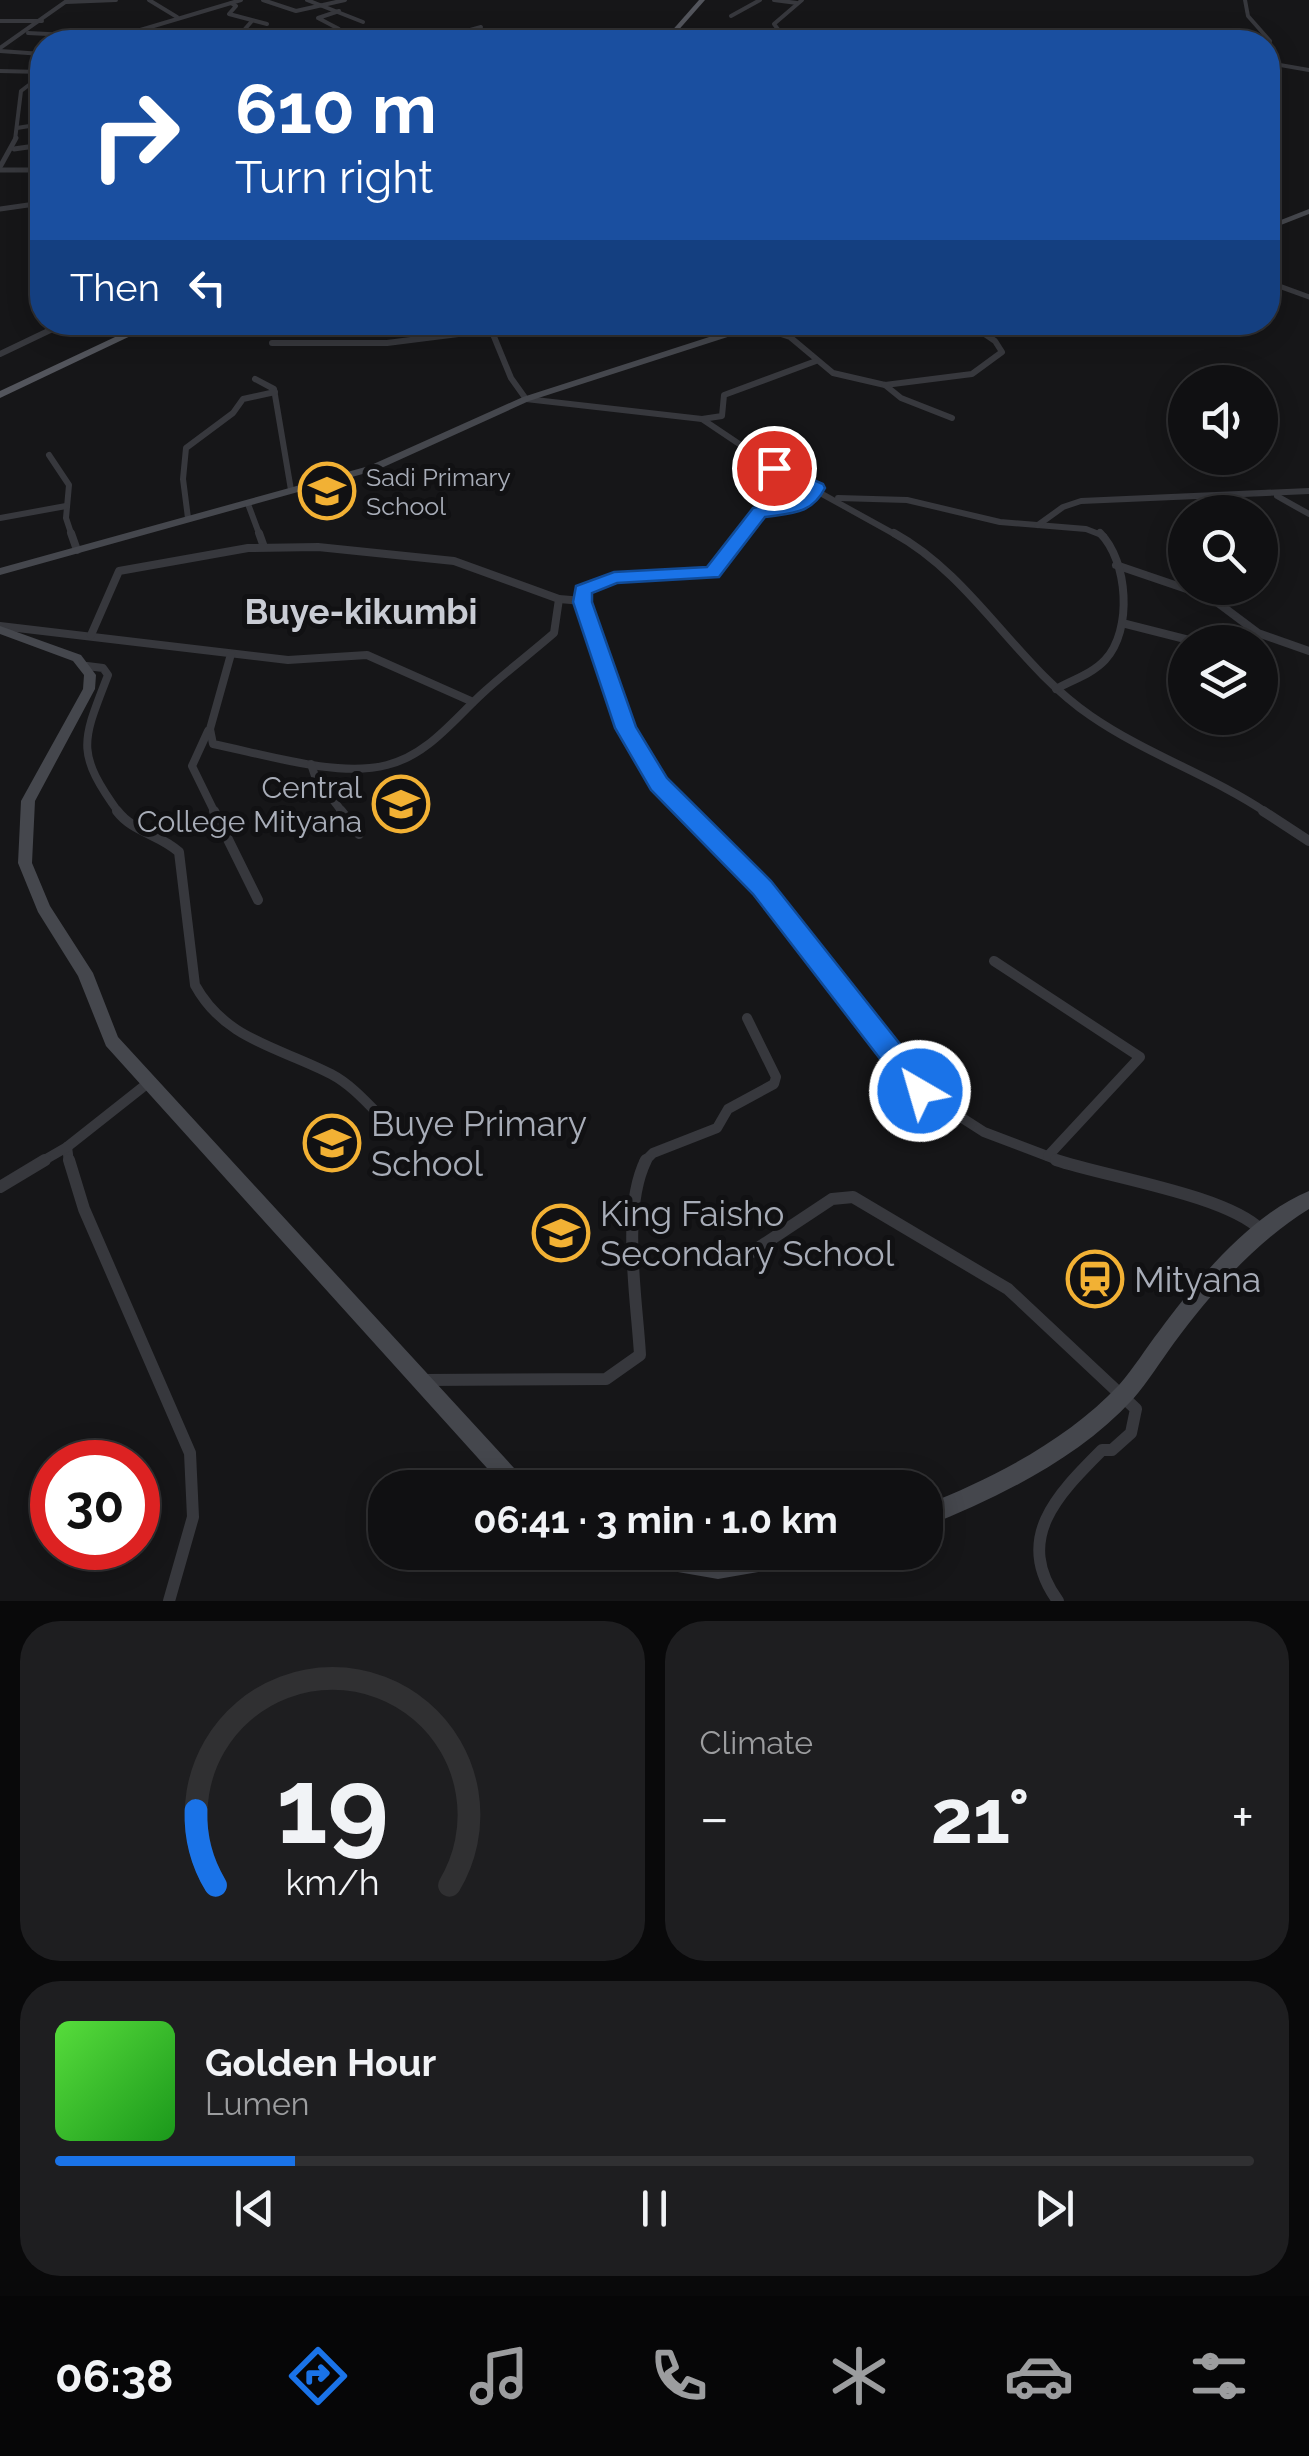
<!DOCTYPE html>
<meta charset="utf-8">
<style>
:root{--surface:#101012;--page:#1e1e20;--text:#f1f3f6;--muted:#9c9d9f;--line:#303032;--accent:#1a73e8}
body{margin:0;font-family:Raleway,sans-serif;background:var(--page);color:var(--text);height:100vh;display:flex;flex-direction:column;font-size:38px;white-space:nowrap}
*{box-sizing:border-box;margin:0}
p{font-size:32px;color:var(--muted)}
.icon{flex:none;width:55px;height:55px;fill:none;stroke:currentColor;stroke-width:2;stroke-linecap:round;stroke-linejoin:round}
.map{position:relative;height:1601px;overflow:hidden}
.panel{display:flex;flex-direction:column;gap:20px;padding:20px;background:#09090a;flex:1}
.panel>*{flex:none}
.top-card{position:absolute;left:30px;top:30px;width:1250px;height:305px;border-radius:40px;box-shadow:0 5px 25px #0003,0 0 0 2px var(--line);background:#1a4fa0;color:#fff;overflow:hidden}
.controls{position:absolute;left:1168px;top:365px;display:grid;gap:20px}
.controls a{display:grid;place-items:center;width:110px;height:110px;border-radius:50%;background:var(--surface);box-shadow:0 5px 25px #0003,0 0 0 2px var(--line);font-size:50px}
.speed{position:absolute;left:30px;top:1440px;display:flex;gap:20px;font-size:50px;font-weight:700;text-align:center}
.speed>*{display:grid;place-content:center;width:130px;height:130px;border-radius:50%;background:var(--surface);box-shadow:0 5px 25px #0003,0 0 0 2px var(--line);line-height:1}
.speed .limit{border:15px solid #d22;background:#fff;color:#111}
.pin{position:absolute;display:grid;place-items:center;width:85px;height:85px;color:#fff;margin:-42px;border:5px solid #fff;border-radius:50%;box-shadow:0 2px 10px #0007}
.me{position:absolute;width:110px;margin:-55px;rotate:322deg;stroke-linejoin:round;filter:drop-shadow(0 0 8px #0008)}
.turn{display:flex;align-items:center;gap:35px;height:210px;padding:0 40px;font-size:45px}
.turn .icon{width:130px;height:130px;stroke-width:2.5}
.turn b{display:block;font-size:70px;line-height:85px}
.then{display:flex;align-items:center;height:95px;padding:0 40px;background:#0003;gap:20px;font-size:38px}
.big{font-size:75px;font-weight:700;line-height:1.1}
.panel .tile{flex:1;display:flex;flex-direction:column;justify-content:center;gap:15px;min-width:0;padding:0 35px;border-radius:40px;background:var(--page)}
.panel .dial{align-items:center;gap:0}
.dial svg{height:260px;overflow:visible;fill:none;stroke:var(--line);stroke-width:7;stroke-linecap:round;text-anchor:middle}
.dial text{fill:var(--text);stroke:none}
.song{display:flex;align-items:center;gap:30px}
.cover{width:120px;height:120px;border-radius:15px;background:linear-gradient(135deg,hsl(110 70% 55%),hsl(120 70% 35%))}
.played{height:10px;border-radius:5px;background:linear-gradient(90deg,var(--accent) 20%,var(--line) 20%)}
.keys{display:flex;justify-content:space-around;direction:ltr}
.heat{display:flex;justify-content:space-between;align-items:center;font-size:55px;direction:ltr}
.panel .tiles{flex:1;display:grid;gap:20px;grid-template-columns:1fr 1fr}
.tile:last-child{grid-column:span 2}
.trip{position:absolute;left:368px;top:1470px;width:575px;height:100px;border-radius:40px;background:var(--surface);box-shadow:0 5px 25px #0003,0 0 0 2px var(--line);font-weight:700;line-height:100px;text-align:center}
.menu{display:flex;height:160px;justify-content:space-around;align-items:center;background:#060607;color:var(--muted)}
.menu .icon{width:70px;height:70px}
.menu .current{color:var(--accent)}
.menu b{font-size:45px;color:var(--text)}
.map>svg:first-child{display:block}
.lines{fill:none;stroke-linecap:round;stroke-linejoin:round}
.street-far5{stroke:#37383d;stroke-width:4}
.street-far4{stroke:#37383d;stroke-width:5}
.street-far3{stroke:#37383d;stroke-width:6}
.street-far2{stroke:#37383d;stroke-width:8}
.street-far1{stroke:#37383d;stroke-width:10}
.street{stroke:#37383d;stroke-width:12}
.secondary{fill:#45474d;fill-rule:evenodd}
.primary{fill:#53555c;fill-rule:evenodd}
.route{fill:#1a73e8;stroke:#114b97;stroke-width:2.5}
.labels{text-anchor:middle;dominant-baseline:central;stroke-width:10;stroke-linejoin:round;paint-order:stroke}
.far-poi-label{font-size:25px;fill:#a8adb8;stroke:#111113;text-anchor:start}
.poi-label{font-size:30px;fill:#a8adb8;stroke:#111113;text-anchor:end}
.quarter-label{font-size:35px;font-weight:bold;fill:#c9ccd4;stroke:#111113}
.near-poi-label{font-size:35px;fill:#a8adb8;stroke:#111113;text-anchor:start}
</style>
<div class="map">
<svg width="1309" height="1601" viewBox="0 0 1309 1601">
<rect width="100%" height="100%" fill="#161618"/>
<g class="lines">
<g class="street-far5">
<path d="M149,0L177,17"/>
<path d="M263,0L296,11L345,0"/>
<path d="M307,0L363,22"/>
<path d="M774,0L797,3"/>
<path d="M802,0L774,24L780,32L820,42"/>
<path d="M1245,0L1248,16L1270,41L1268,51"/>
<path d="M66,2L116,0"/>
<path d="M231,3L236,6L229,14L267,24"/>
<path d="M339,11L318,18L339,29"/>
<path d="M731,16L760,0"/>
<path d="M0,21H42"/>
<path d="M677,30L750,40"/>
<path d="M28,33L107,37"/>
<path d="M237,38L252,21"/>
<path d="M100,42L241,0"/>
<path d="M427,42L481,27"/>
<path d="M749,42L780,32"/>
<path d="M0,48L68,0"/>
<path d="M0,51L42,54"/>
<path d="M1268,63L1309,70"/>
<path d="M0,71L42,72"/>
<path d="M17,128L42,124"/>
<path d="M15,140L21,91L42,75"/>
</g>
<g class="street-far4">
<path d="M14,149L42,145"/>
<path d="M0,167L16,138"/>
<path d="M0,170H42"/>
<path d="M0,209L42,203"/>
<path d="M1268,282L1309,297"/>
</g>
<g class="street-far3">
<path d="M124,322L133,333"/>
<path d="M488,322L511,378L526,399L702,419L775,468L898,536"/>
<path d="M751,324L790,337L833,373L885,385L972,374L1002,352L995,341L967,322"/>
<path d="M490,328L533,322"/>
<path d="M272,343H387L490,330"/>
<path d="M0,354L65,323"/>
<path d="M255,379L274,389L291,490"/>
<path d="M885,385L901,398L952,418"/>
<path d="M702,419L722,416L724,395L816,361"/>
<path d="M49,455L69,485L66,518L72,536"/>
<path d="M1277,496L1309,514"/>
<path d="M838,498L907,500L1000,522L1086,529L1104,536"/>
<path d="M248,504L260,536"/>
<path d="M0,518L66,506"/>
<path d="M188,518L183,479L186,448L233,413L243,399L275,392"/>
<path d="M1038,525L1063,507L1081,501L1309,491"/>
<path d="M741,536L759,512L803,506L817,488"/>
</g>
<g class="street-far2">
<path d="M71,533L77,550"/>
<path d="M259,533L264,547"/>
<path d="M894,533C974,577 1016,665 1091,716C1146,754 1212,776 1267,813"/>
<path d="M1116,565L1210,597L1258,633L1309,651"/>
<path d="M583,590V601C610,681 627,751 688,813"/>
<path d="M580,591L614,578L712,573L743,533"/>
<path d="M1122,623L1197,642"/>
<path d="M0,626L288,660L367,655L473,702"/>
<path d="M91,635L119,571L248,548L318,547L454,561L559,599L583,601"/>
<path d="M231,654L210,729L213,744C263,754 338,778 387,765C428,755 454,719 484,692C506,672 531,653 554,633L559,599"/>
<path d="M87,666L103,668L108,675C82,742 75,752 119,813"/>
<path d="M1056,689C1072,680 1092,674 1105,660C1133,630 1128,561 1100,533"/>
<path d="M208,731L192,766L215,813"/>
<path d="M311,764L315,776L343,813"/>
</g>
<g class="street-far1">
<path d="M117,811C133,832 159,834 179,852L195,985C225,1040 279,1047 331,1074C352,1085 368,1104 385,1121"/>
<path d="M214,811L258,900"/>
<path d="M341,811L359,834"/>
<path d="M685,811L762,888L920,1091L984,1132L1063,1162"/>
<path d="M1263,811L1309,841"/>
<path d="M994,961L1140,1057L1048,1156"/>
<path d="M67,1147L69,1162"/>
<path d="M41,1162L67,1147L148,1083"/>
<path d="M644,1162L653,1153L717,1128L728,1109L774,1084L776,1077L747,1018"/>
</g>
<g class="street">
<path d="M69,1160L84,1209L190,1453L193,1517L169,1601"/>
<path d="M1056,1160C1107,1177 1226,1195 1261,1230"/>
<path d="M0,1187L45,1160"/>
<path d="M752,1252L832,1199L853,1197L1008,1289L1136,1409L1131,1433L1112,1450H1102C1057,1495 1013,1539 1058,1601"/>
<path d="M423,1380L606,1379L640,1355C637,1300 621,1210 646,1160"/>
</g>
<g class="secondary">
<path d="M1309,209V214L1268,230V225Z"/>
<path d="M745,322H756L740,333L529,401L377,470L0,575V568L369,466L523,397L734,329Z"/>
<path d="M0,626L81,655L96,675L95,689L35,801L32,863L50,906L93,973L118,1037L526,1481L529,1488H505L106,1046L78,976L38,912L18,863L21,801L83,689L84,675L73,661L0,634Z"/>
<path d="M1309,1191V1209C1254,1243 1212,1292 1174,1343C1160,1362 1148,1382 1133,1399C1078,1459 999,1497 925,1527V1505C994,1478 1067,1440 1119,1385C1134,1368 1146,1348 1160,1330C1197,1280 1250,1215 1309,1191Z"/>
<path d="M615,1552H691L718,1557L745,1552H820L817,1560L809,1563L718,1579L626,1563L618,1560Z"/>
</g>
<g class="primary">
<path d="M699,0H705L668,42H662Z"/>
<path d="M147,322H160L0,398V391Z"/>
</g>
</g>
<path class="route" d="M774,463L823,484L825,488C812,514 792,513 765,517L719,577L617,583L592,593V602L636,727L667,778L771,881L930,1082L934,1091L930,1099L920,1103L911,1099L753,894L651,790L615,728L573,602L576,586L614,572L707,567L753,508C772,504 795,507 807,490L768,472L766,468Z"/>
<defs>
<g id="school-ring" transform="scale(2.875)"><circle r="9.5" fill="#111113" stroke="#f2b134" stroke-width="1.5"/><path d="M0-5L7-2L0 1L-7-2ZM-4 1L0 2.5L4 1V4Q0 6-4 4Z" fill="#f2b134"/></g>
<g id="station-ring" transform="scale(2.875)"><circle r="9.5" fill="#111113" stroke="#f2b134" stroke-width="1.5"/><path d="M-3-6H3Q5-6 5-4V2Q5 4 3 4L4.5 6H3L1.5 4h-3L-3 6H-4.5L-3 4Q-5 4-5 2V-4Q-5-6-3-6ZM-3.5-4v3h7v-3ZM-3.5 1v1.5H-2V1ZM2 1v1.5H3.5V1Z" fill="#f2b134"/></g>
</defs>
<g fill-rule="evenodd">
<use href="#school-ring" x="327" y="491"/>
<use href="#school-ring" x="401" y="804"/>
<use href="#school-ring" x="332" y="1143"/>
<use href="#school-ring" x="561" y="1233"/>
<use href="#station-ring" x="1095" y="1279"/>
</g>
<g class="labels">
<g class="far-poi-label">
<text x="366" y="477">Sadi Primary<tspan x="366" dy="29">School</tspan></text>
</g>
<g class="poi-label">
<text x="362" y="787">Central<tspan x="362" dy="34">College Mityana</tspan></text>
</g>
<g class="quarter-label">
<text x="361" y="611">Buye-kikumbi</text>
</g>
<g class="near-poi-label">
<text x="371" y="1123">Buye Primary<tspan x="371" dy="40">School</tspan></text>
<text x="600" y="1213">King Faisho<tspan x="600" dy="40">Secondary School</tspan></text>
<text x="1134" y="1279">Mityana</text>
</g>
</g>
</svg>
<div class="controls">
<a><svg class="icon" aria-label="sound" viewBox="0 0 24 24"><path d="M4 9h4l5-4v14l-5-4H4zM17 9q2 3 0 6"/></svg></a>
<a><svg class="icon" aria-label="search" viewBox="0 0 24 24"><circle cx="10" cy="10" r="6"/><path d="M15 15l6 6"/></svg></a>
<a><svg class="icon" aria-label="layers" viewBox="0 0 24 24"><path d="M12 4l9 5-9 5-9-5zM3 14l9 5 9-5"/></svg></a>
</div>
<div class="speed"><div class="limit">30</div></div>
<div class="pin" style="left:774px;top:468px;background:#d93025"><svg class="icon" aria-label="arrive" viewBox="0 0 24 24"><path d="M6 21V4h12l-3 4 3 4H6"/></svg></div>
<svg class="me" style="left:920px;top:1091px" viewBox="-20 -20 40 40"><circle r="17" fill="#1a73e8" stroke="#fff" stroke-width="3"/><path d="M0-11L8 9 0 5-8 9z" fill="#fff"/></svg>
<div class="trip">06:41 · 3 min · 1.0 km</div>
<div class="top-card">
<div class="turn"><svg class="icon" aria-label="right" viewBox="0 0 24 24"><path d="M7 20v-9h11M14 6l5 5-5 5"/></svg><div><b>610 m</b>Turn right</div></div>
<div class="then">Then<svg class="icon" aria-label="left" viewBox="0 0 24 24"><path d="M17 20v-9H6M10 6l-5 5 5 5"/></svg></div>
</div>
</div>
<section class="panel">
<div class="tiles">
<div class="tile dial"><svg viewBox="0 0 100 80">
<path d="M14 69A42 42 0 1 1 86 69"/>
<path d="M14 69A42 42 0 0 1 8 46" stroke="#1a73e8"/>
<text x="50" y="56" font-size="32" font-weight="700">19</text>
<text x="50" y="72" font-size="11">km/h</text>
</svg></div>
<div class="tile"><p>Climate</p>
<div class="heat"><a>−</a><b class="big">21°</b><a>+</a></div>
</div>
<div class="tile">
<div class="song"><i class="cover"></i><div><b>Golden Hour</b><p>Lumen</p></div></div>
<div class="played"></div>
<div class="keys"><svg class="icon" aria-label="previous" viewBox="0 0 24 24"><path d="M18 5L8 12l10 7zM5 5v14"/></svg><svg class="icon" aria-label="pause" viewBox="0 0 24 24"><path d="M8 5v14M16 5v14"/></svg><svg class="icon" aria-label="next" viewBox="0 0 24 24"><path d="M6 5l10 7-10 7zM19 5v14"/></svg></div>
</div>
</div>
</section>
<nav class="menu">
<b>06:38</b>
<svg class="icon current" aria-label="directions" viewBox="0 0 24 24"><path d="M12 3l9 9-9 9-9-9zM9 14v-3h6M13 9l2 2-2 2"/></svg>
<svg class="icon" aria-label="music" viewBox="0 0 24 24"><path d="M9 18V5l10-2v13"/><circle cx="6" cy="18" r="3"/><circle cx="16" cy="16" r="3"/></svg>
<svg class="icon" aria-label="phone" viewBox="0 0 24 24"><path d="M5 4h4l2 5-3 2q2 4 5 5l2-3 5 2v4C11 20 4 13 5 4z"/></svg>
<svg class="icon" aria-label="climate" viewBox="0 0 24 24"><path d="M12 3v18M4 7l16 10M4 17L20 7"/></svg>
<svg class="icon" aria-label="car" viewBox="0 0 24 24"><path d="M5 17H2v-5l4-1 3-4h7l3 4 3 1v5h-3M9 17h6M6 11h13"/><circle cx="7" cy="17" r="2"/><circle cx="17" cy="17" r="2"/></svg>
<svg class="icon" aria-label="filters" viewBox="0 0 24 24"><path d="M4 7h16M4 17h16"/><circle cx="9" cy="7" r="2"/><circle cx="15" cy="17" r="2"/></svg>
</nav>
